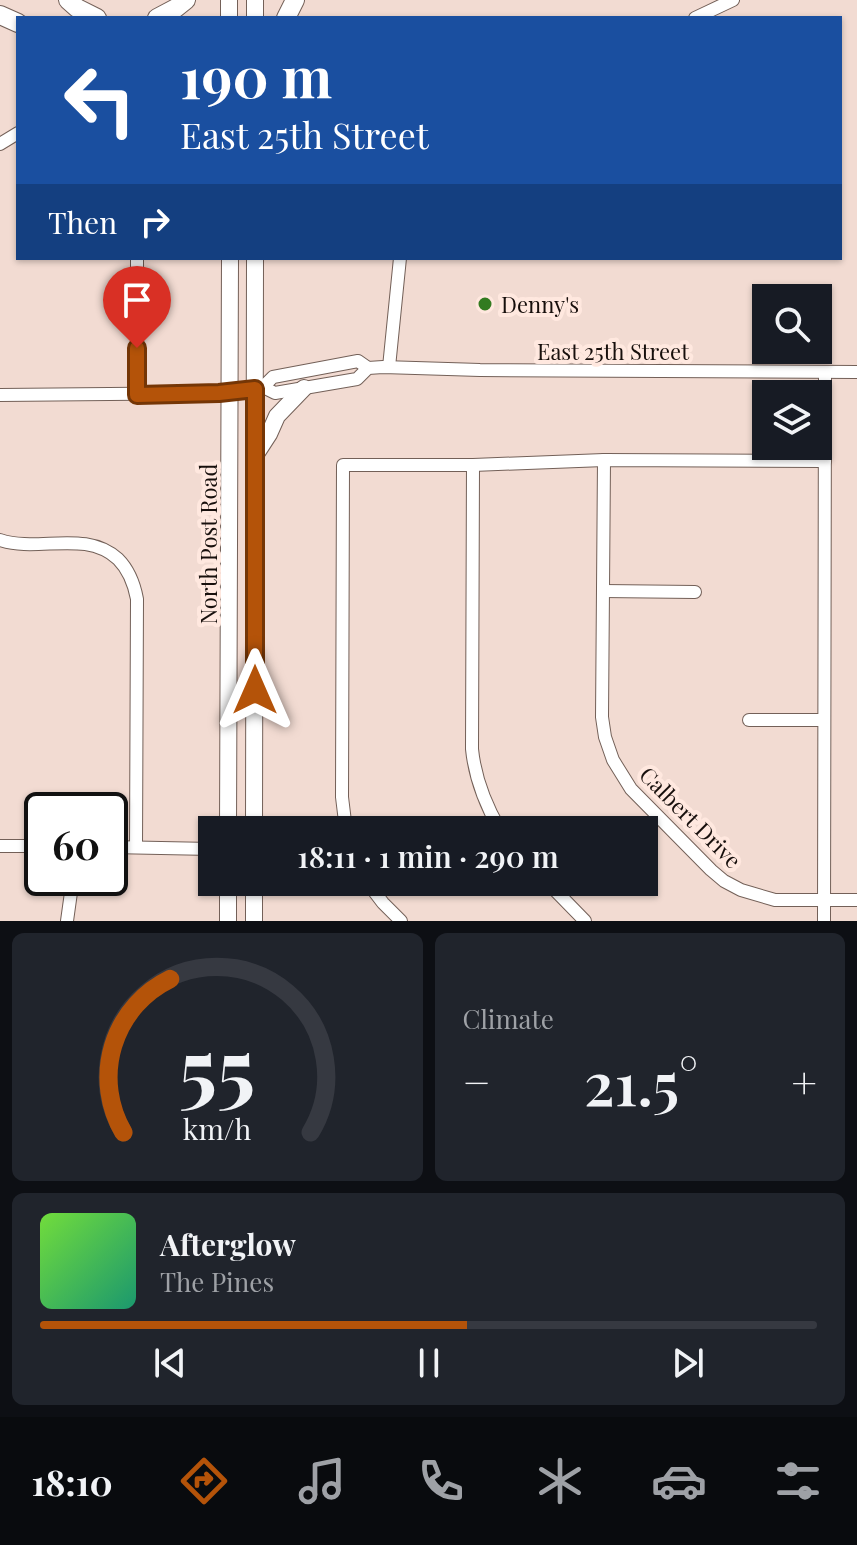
<!DOCTYPE html>
<meta charset="utf-8">
<style>
:root{--surface:#171b24;--page:#20242c;--text:#f1f3f6;--muted:#9ea1a6;--line:#363941;--accent:#b45309}
body{margin:0;font-family:"Playfair Display",serif;background:var(--page);color:var(--text);height:100vh;display:flex;flex-direction:column;font-size:30px;white-space:nowrap}
*{box-sizing:border-box;margin:0}
p{font-size:26px;color:var(--muted)}
.icon{flex:none;width:44px;height:44px;fill:none;stroke:currentColor;stroke-width:2;stroke-linecap:round;stroke-linejoin:round}
.map{position:relative;height:921px;overflow:hidden}
.sheet{display:flex;flex-direction:column;gap:12px;padding:12px;background:#0d0f14;flex:1}
.sheet>*{flex:none}
.hud{position:absolute;left:16px;top:16px;width:826px;height:244px;border-radius:0px;box-shadow:0 2px 6px #0004;background:#1a4fa0;color:#fff;overflow:hidden}
.buttons{position:absolute;left:752px;top:284px;display:grid;gap:16px}
.buttons a{display:grid;place-items:center;width:80px;height:80px;border-radius:0px;background:var(--surface);box-shadow:0 2px 6px #0004;font-size:40px}
.speed{position:absolute;left:24px;top:792px;display:flex;gap:16px;font-size:40px;font-weight:700;text-align:center}
.speed>*{display:grid;place-content:center;width:104px;height:104px;border-radius:50%;background:var(--surface);box-shadow:0 2px 6px #0004;line-height:1}
.speed .limit{border:4px solid #111;border-radius:12px;background:#fff;color:#111}
.pin{position:absolute;display:grid;place-items:center;width:68px;height:68px;color:#fff;margin:-82px -34px;border-radius:50% 50% 50% 0;rotate:-45deg;box-shadow:0 0 8px #0007}
.pin .icon{rotate:45deg}
.me{position:absolute;width:88px;margin:-44px;rotate:0deg;stroke-linejoin:round;filter:drop-shadow(0 0 6px #0008)}
.turn{display:flex;align-items:center;gap:28px;height:168px;padding:0 32px;font-size:36px}
.turn .icon{width:104px;height:104px;stroke-width:2.5}
.turn b{display:block;font-size:56px;line-height:68px}
.then{display:flex;align-items:center;height:76px;padding:0 32px;background:#0003;gap:16px;font-size:30px}
.big{font-size:60px;font-weight:600;line-height:1.1}
.sheet .tile{flex:1;display:flex;flex-direction:column;justify-content:center;gap:12px;min-width:0;padding:0 28px;border-radius:12px;background:var(--page)}
.sheet .dial{align-items:center;gap:0}
.dial svg{height:208px;overflow:visible;fill:none;stroke:var(--line);stroke-width:7;stroke-linecap:round;text-anchor:middle}
.dial text{fill:var(--text);stroke:none}
.song{display:flex;align-items:center;gap:24px}
.cover{width:96px;height:96px;border-radius:12px;background:linear-gradient(135deg,hsl(100 70% 55%),hsl(160 70% 35%))}
.played{height:8px;border-radius:4px;background:linear-gradient(90deg,var(--accent) 55%,var(--line) 55%)}
.keys{display:flex;justify-content:space-around;direction:ltr}
.heat{display:flex;justify-content:space-between;align-items:center;font-size:44px;direction:ltr}
.sheet .tiles{flex:1;display:grid;gap:12px;grid-template-columns:1fr 1fr}
.tile:last-child{grid-column:span 2}
.trip{position:absolute;left:198px;top:816px;width:460px;height:80px;border-radius:0px;background:var(--surface);box-shadow:0 2px 6px #0004;font-weight:600;line-height:80px;text-align:center}
.tab-bar{display:flex;height:128px;justify-content:space-around;align-items:center;background:#090b0e;color:var(--muted)}
.tab-bar .icon{width:56px;height:56px}
.tab-bar .current{color:var(--accent)}
.tab-bar b{font-size:36px;color:var(--text)}
.map>svg:first-child{display:block}
.lines{fill:none;stroke-linecap:round;stroke-linejoin:round}
.minor-casing{stroke:#736058;stroke-width:14}
.major-casing{stroke:#736058;stroke-width:18}
.highway-casing{stroke:#736058;stroke-width:20}
.minor{stroke:#fff;stroke-width:12}
.major{stroke:#fff;stroke-width:16}
.highway{stroke:#fff;stroke-width:18}
.route-casing{stroke:#753606;stroke-width:20}
.route{stroke:#b45309;stroke-width:14}
.poi-dot{fill:#327b20;stroke:#ffe8df;stroke-width:3}
.labels{text-anchor:middle;dominant-baseline:central;stroke-width:8;stroke-linejoin:round;paint-order:stroke}
.poi-label{font-size:22px;fill:#170f0c;stroke:#ffe8df;text-anchor:start}
.street-label{font-size:22px;fill:#170f0c;stroke:#ffe8df}
</style>
<div class="map">
<svg width="857" height="921" viewBox="0 0 857 921">
<rect width="100%" height="100%" fill="#f2dbd2"/>
<g class="lines">
<g class="minor-casing">
<g id="minor">
<path d="M695,18L733,0"/>
<path d="M0,144L18,133"/>
<path d="M389,367L400,258"/>
<path d="M263,387L275,393L357,379L368,368L383,367L480,370L857,372"/>
<path d="M0,395L219,393L263,387L273,377L358,361L368,368"/>
<path d="M137,395V258"/>
<path d="M604,460L602,717L605,737L613,760L631,789L711,870L724,881L741,890L775,900H857"/>
<path d="M473,465L472,749C475,779 485,804 500,830"/>
<path d="M0,540C38,553 85,529 118,559C129,570 134,583 137,599L136,847"/>
<path d="M603,591L695,592"/>
<path d="M749,720H824"/>
<path d="M346,830L342,797L343,465H473L604,460L825,461"/>
<path d="M0,846H42"/>
<path d="M110,847L212,849"/>
<path d="M367,882L383,903L401,921"/>
<path d="M547,882L585,921"/>
<path d="M67,921L73,878"/>
<path d="M824,921L825,373"/>
</g>
</g>
<g class="major-casing">
<g id="major">
<path d="M229,0V18"/>
<path d="M255,0V18"/>
<path d="M256,454L269,434L277,416L304,388"/>
<path d="M228,830L230,258"/>
<path d="M254,830L255,258"/>
<path d="M228,921V882"/>
<path d="M254,921V882"/>
</g>
</g>
<g class="highway-casing">
<g id="highway">
<path d="M68,0L77,8L97,18"/>
<path d="M0,15L18,23"/>
<path d="M157,18L176,8L186,0"/>
<path d="M286,18L295,0"/>
</g>
</g>
<use href="#minor" class="minor"/>
<use href="#major" class="major"/>
<use href="#highway" class="highway"/>
</g>
<g class="lines">
<g class="route-casing">
<path id="route" d="M137,348V395L219,393L255,389V690"/>
</g>
<use href="#route" class="route"/>
</g>
<circle class="poi-dot" cx="485" cy="304" r="8"/>
<g class="labels">
<g class="poi-label">
<text x="501" y="304">Denny's</text>
</g>
<g class="street-label">
<text x="613" y="351">East 25th Street</text>
<text transform="translate(208 544) rotate(-90)">North Post Road</text>
<text transform="translate(691 817) rotate(45)">Calbert Drive</text>
</g>
</g>
</svg>
<div class="buttons">
<a><svg class="icon" aria-label="search" viewBox="0 0 24 24"><circle cx="10" cy="10" r="6"/><path d="M15 15l6 6"/></svg></a>
<a><svg class="icon" aria-label="layers" viewBox="0 0 24 24"><path d="M12 4l9 5-9 5-9-5zM3 14l9 5 9-5"/></svg></a>
</div>
<div class="speed"><div class="limit">60</div></div>
<div class="pin" style="left:137px;top:348px;background:#d93025"><svg class="icon" aria-label="arrive" viewBox="0 0 24 24"><path d="M6 21V4h12l-3 4 3 4H6"/></svg></div>
<svg class="me" style="left:255px;top:690px" viewBox="-20 -20 40 40"><path d="M0-17L14 15 0 8-14 15z" fill="#b45309" stroke="#fff" stroke-width="4"/></svg>
<div class="trip">18:11 · 1 min · 290 m</div>
<div class="hud">
<div class="turn"><svg class="icon" aria-label="left" viewBox="0 0 24 24"><path d="M17 20v-9H6M10 6l-5 5 5 5"/></svg><div><b>190 m</b>East 25th Street</div></div>
<div class="then">Then<svg class="icon" aria-label="right" viewBox="0 0 24 24"><path d="M7 20v-9h11M14 6l5 5-5 5"/></svg></div>
</div>
</div>
<section class="sheet">
<div class="tiles">
<div class="tile dial"><svg viewBox="0 0 100 80">
<path d="M14 69A42 42 0 1 1 86 69"/>
<path d="M14 69A42 42 0 0 1 32 10" stroke="#b45309"/>
<text x="50" y="56" font-size="32" font-weight="700">55</text>
<text x="50" y="72" font-size="11">km/h</text>
</svg></div>
<div class="tile"><p>Climate</p>
<div class="heat"><a>−</a><b class="big">21.5°</b><a>+</a></div>
</div>
<div class="tile">
<div class="song"><i class="cover"></i><div><b>Afterglow</b><p>The Pines</p></div></div>
<div class="played"></div>
<div class="keys"><svg class="icon" aria-label="previous" viewBox="0 0 24 24"><path d="M18 5L8 12l10 7zM5 5v14"/></svg><svg class="icon" aria-label="pause" viewBox="0 0 24 24"><path d="M8 5v14M16 5v14"/></svg><svg class="icon" aria-label="next" viewBox="0 0 24 24"><path d="M6 5l10 7-10 7zM19 5v14"/></svg></div>
</div>
</div>
</section>
<nav class="tab-bar">
<b>18:10</b>
<svg class="icon current" aria-label="directions" viewBox="0 0 24 24"><path d="M12 3l9 9-9 9-9-9zM9 14v-3h6M13 9l2 2-2 2"/></svg>
<svg class="icon" aria-label="music" viewBox="0 0 24 24"><path d="M9 18V5l10-2v13"/><circle cx="6" cy="18" r="3"/><circle cx="16" cy="16" r="3"/></svg>
<svg class="icon" aria-label="phone" viewBox="0 0 24 24"><path d="M5 4h4l2 5-3 2q2 4 5 5l2-3 5 2v4C11 20 4 13 5 4z"/></svg>
<svg class="icon" aria-label="climate" viewBox="0 0 24 24"><path d="M12 3v18M4 7l16 10M4 17L20 7"/></svg>
<svg class="icon" aria-label="car" viewBox="0 0 24 24"><path d="M5 17H2v-5l4-1 3-4h7l3 4 3 1v5h-3M9 17h6M6 11h13"/><circle cx="7" cy="17" r="2"/><circle cx="17" cy="17" r="2"/></svg>
<svg class="icon" aria-label="filters" viewBox="0 0 24 24"><path d="M4 7h16M4 17h16"/><circle cx="9" cy="7" r="2"/><circle cx="15" cy="17" r="2"/></svg>
</nav>
